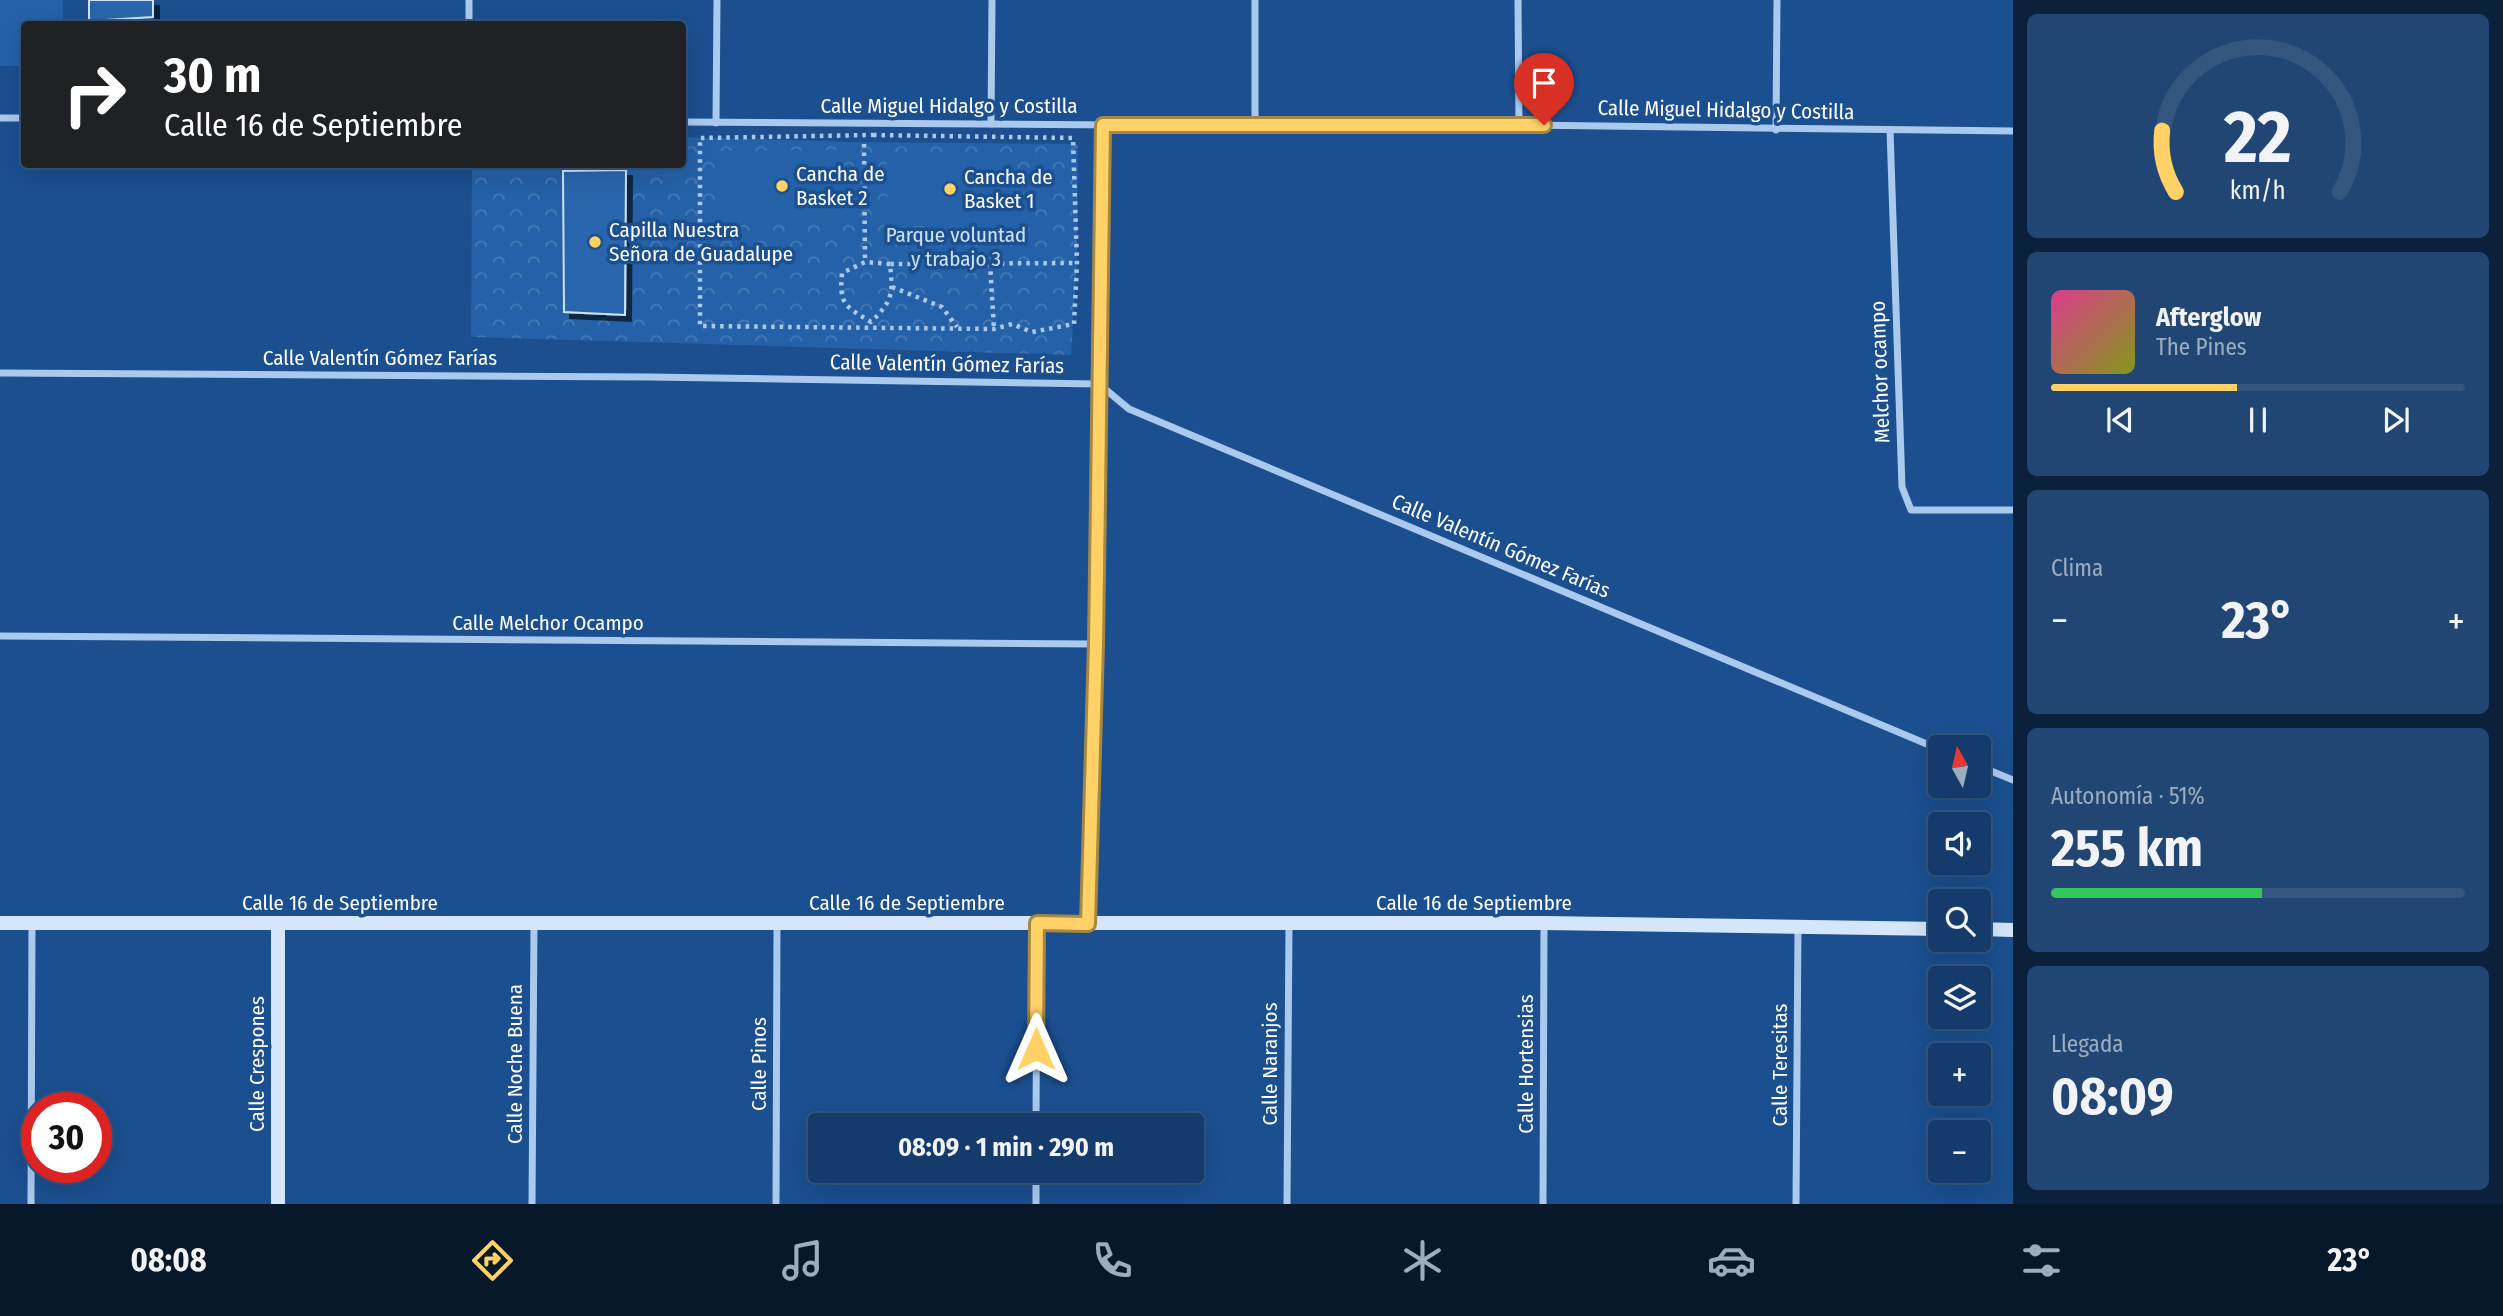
<!DOCTYPE html>
<html lang="es">
<meta charset="utf-8">
<style>
:root{--surface:#143b6b;--page:#214673;--text:#f1f3f6;--muted:#9dadc1;--line:#33557e;--accent:#ffd166}
body{margin:0;font-family:"Fira Sans Condensed",sans-serif;background:var(--page);color:var(--text);height:100vh;display:flex;flex-direction:column;font-size:26px;white-space:nowrap}
*{box-sizing:border-box;margin:0}
p{font-size:23px;color:var(--muted)}
.icon{flex:none;width:38px;height:38px;fill:none;stroke:currentColor;stroke-width:2;stroke-linecap:round;stroke-linejoin:round}
.map{position:relative;flex:1;overflow:hidden}
.panel{display:flex;flex-direction:column;gap:14px;padding:14px;background:#0b203b;width:490px}
.panel>*{flex:none}
.hud{position:absolute;left:21px;top:21px;width:665px;height:147px;border-radius:7px;box-shadow:0 7px 28px #0002,0 0 0 2px var(--line);background:#202124;color:#fff;overflow:hidden}
.needle{width:46px;rotate:352deg}
.tools{position:absolute;left:1928px;top:735px;display:grid;gap:14px}
.tools a{display:grid;place-items:center;width:63px;height:63px;border-radius:7px;background:var(--surface);box-shadow:0 7px 28px #0002,0 0 0 2px var(--line);font-size:35px}
.speed{position:absolute;left:21px;top:1092px;display:flex;gap:14px;font-size:35px;font-weight:700;text-align:center}
.speed>*{display:grid;place-content:center;width:91px;height:91px;border-radius:50%;background:var(--surface);box-shadow:0 7px 28px #0002,0 0 0 2px var(--line);line-height:1}
.speed .limit{border:10px solid #d22;background:#fff;color:#111}
.pin{position:absolute;display:grid;place-items:center;width:60px;height:60px;color:#fff;margin:-72px -30px;border-radius:50% 50% 50% 0;rotate:-45deg;box-shadow:0 0 7px #0007}
.pin .icon{rotate:45deg}
.me{position:absolute;width:77px;margin:-38px;rotate:0deg;stroke-linejoin:round;filter:drop-shadow(0 0 5px #0008)}
.turn{display:flex;align-items:center;gap:24px;height:147px;padding:0 28px;font-size:32px}
.turn .icon{width:91px;height:91px;stroke-width:2.5}
.turn b{display:block;font-size:49px;line-height:60px}
.big{font-size:52px;font-weight:700;line-height:1.1}
.panel .widget{flex:1;display:flex;flex-direction:column;justify-content:center;gap:10px;min-width:0;padding:0 24px;border-radius:10px;background:var(--page)}
.panel .dial{align-items:center;gap:0}
.dial svg{height:182px;overflow:visible;fill:none;stroke:var(--line);stroke-width:7;stroke-linecap:round;text-anchor:middle}
.dial text{fill:var(--text);stroke:none}
.song{display:flex;align-items:center;gap:21px}
.cover{width:84px;height:84px;border-radius:10px;background:linear-gradient(135deg,hsl(330 70% 55%),hsl(70 70% 35%))}
.played{height:7px;border-radius:4px;background:linear-gradient(90deg,var(--accent) 45%,var(--line) 45%)}
.keys{display:flex;justify-content:space-around;direction:ltr}
.heat{display:flex;justify-content:space-between;align-items:center;font-size:38px;direction:ltr}
.charge{height:10px;border-radius:5px;background:linear-gradient(90deg,#34c759 51%,var(--line) 0)}
.trip{position:absolute;left:808px;top:1113px;width:396px;height:70px;border-radius:7px;background:var(--surface);box-shadow:0 7px 28px #0002,0 0 0 2px var(--line);font-weight:700;line-height:70px;text-align:center}
.tab-bar{display:flex;height:112px;justify-content:space-around;align-items:center;background:#08182b;color:var(--muted)}
.tab-bar .icon{width:49px;height:49px}
.tab-bar .current{color:var(--accent)}
.tab-bar b{font-size:32px;color:var(--text)}
main{display:flex;flex:1;min-height:0}
.map>svg:first-child{display:block}
.forest{fill:url(#forest-crowns)}
.pitch{fill:#2461a8}
.building{fill:#2a66ad;stroke:#cfe3fa;stroke-width:2;filter:url(#shadow)}
.lines{fill:none;stroke-linecap:round;stroke-linejoin:round}
.path{stroke:#a9c9ee;stroke-width:4.5;stroke-dasharray:3.5 5;stroke-linecap:butt}
.street{stroke:#a9c9ee;stroke-width:7}
.secondary{stroke:#d6e6fa;stroke-width:14}
.route-casing{stroke:#a68842;stroke-width:18}
.route{stroke:#ffd166;stroke-width:12}
.poi-dot{fill:#ffd166;stroke:#1b4f8f;stroke-width:2.5}
.labels{text-anchor:middle;dominant-baseline:central;stroke-width:7;stroke-linejoin:round;paint-order:stroke}
.street-label{font-size:21px;fill:#fff;stroke:#1b4f8f}
.poi-label{font-size:21px;fill:#fff;stroke:#1b4f8f;text-anchor:start}
.park-label{font-size:21px;fill:#cfe3fa;stroke:#1b4f8f}
</style>
<main>
<div class="map">
<svg width="2013" height="1204" viewBox="0 0 2013 1204">
<defs>
<pattern id="forest-crowns" width="20" height="18" patternUnits="userSpaceOnUse" patternTransform="scale(1.75)"><rect width="20" height="18" fill="#2461a8"/><path d="M2 6a3 3 0 1 1 6 0M12 15a3 3 0 1 1 6 0" fill="none" stroke="#4579b5"/></pattern>
<filter id="shadow"><feDropShadow dx="6" dy="6" stdDeviation="0" flood-color="#0009"/></filter>
</defs>
<rect width="100%" height="100%" fill="#1b4f8f"/>
<path class="forest" d="M683,137L854,142L1078,144L1077,263L1071,355L471,337L472,165L682,164Z"/>
<g class="pitch">
<path d="M0,0H63V24H24V66H0Z"/>
<path d="M843,150L848,222L719,224L720,151Z"/>
<path d="M887,152H1010L1014,228L888,225Z"/>
</g>
<g class="building">
<path d="M89,0H153V17L89,21Z"/>
<path d="M626,170L625,315L564,312L563,171Z"/>
</g>
<g class="lines">
<g class="path">
<path d="M873,135L1073,138L1077,263L1074,324L1032,332L1012,324L994,329L700,326V138Z"/>
<path d="M864,144L865,262"/>
<path d="M990,263L994,329"/>
<path d="M890,264L865,262L842,273C839,305 845,306 871,322C893,300 893,295 890,264L1077,263"/>
<path d="M892,287L942,307L957,327"/>
</g>
<g class="street">
<path d="M1518,0L1519,125"/>
<path d="M469,24V0"/>
<path d="M0,118H24"/>
<path d="M682,122L1255,126L1519,125L2013,131"/>
<path d="M716,123L717,0"/>
<path d="M991,124L992,0"/>
<path d="M1255,126V0"/>
<path d="M1776,130L1777,0"/>
<path d="M1890,130L1902,487L1911,510H2013"/>
<path d="M0,373L650,377L1099,384L1129,409L1941,750"/>
<path d="M0,636L1096,644"/>
<path d="M1979,766L2013,780"/>
<path d="M1088,924L1096,644L1103,125"/>
<path d="M1036,1125L1037,923"/>
<path d="M31,1204L32,923"/>
<path d="M532,1204L534,924"/>
<path d="M776,1204L777,924"/>
<path d="M1036,1204V1171"/>
<path d="M1287,1204L1289,924"/>
<path d="M1543,1204L1544,923"/>
<path d="M1796,1204L1798,926"/>
</g>
<g class="secondary">
<path d="M0,923H1544L1941,929"/>
<path d="M1979,929L2013,930"/>
<path d="M278,1204V924"/>
</g>
</g>
<g class="lines">
<g class="route-casing">
<path id="route" d="M1036,1049L1037,923L1088,924L1096,644L1103,125H1544"/>
</g>
<use href="#route" class="route"/>
</g>
<g class="poi-dot">
<circle cx="782" cy="186" r="7"/>
<circle cx="950" cy="189" r="7"/>
<circle cx="595" cy="242" r="7"/>
</g>
<g class="labels">
<g class="street-label">
<text x="949" y="106">Calle Miguel Hidalgo y Costilla</text>
<text transform="translate(1726 110) rotate(1)">Calle Miguel Hidalgo y Costilla</text>
<text x="380" y="358">Calle Valentín Gómez Farías</text>
<text transform="translate(947 364) rotate(1)">Calle Valentín Gómez Farías</text>
<text transform="translate(1880 372) rotate(-92)">Melchor ocampo</text>
<text transform="translate(1501 546) rotate(23)">Calle Valentín Gómez Farías</text>
<text x="548" y="623">Calle Melchor Ocampo</text>
<text x="340" y="903">Calle 16 de Septiembre</text>
<text x="907" y="903">Calle 16 de Septiembre</text>
<text x="1474" y="903">Calle 16 de Septiembre</text>
<text transform="translate(257 1064) rotate(-90)">Calle Crespones</text>
<text transform="translate(515 1064) rotate(-90)">Calle Noche Buena</text>
<text transform="translate(759 1064) rotate(-90)">Calle Pinos</text>
<text transform="translate(1270 1064) rotate(-90)">Calle Naranjos</text>
<text transform="translate(1526 1064) rotate(-90)">Calle Hortensias</text>
<text transform="translate(1780 1065) rotate(-90)">Calle Teresitas</text>
</g>
<g class="poi-label">
<text x="796" y="174">Cancha de<tspan x="796" dy="24">Basket 2</tspan></text>
<text x="964" y="177">Cancha de<tspan x="964" dy="24">Basket 1</tspan></text>
<text x="609" y="230">Capilla Nuestra<tspan x="609" dy="24">Señora de Guadalupe</tspan></text>
</g>
<g class="park-label">
<text x="956" y="235">Parque voluntad<tspan x="956" dy="24">y trabajo 3</tspan></text>
</g>
</g>
</svg>
<div class="tools">
<a><svg class="needle" viewBox="-14 -14 28 28"><path d="M0-13l5 13h-10z" fill="#e53935"/><path d="M0 13l5-13h-10z" fill="#9dadc1"/></svg></a>
<a><svg class="icon" aria-label="sound" viewBox="0 0 24 24"><path d="M4 9h4l5-4v14l-5-4H4zM17 9q2 3 0 6"/></svg></a>
<a><svg class="icon" aria-label="search" viewBox="0 0 24 24"><circle cx="10" cy="10" r="6"/><path d="M15 15l6 6"/></svg></a>
<a><svg class="icon" aria-label="layers" viewBox="0 0 24 24"><path d="M12 4l9 5-9 5-9-5zM3 14l9 5 9-5"/></svg></a>
<a>+</a>
<a>−</a>
</div>
<div class="speed"><div class="limit">30</div></div>
<div class="pin" style="left:1544px;top:125px;background:#d93025"><svg class="icon" aria-label="arrive" viewBox="0 0 24 24"><path d="M6 21V4h12l-3 4 3 4H6"/></svg></div>
<svg class="me" style="left:1036px;top:1049px" viewBox="-20 -20 40 40"><path d="M0-17L14 15 0 8-14 15z" fill="#ffd166" stroke="#fff" stroke-width="4"/></svg>
<div class="trip">08:09 · 1 min · 290 m</div>
<div class="hud">
<div class="turn"><svg class="icon" aria-label="right" viewBox="0 0 24 24"><path d="M7 20v-9h11M14 6l5 5-5 5"/></svg><div><b>30 m</b>Calle 16 de Septiembre</div></div>
</div>
</div>
<section class="panel">
<div class="widget dial"><svg viewBox="0 0 100 80">
<path d="M14 69A42 42 0 1 1 86 69"/>
<path d="M14 69A42 42 0 0 1 8 42" stroke="#ffd166"/>
<text x="50" y="56" font-size="32" font-weight="700">22</text>
<text x="50" y="72" font-size="11">km/h</text>
</svg></div>
<div class="widget">
<div class="song"><i class="cover"></i><div><b>Afterglow</b><p>The Pines</p></div></div>
<div class="played"></div>
<div class="keys"><svg class="icon" aria-label="previous" viewBox="0 0 24 24"><path d="M18 5L8 12l10 7zM5 5v14"/></svg><svg class="icon" aria-label="pause" viewBox="0 0 24 24"><path d="M8 5v14M16 5v14"/></svg><svg class="icon" aria-label="next" viewBox="0 0 24 24"><path d="M6 5l10 7-10 7zM19 5v14"/></svg></div>
</div>
<div class="widget"><p>Clima</p>
<div class="heat"><a>−</a><b class="big">23°</b><a>+</a></div>
</div>
<div class="widget"><p>Autonomía · 51%</p><b class="big">255 km</b><div class="charge"></div></div>
<div class="widget"><p>Llegada</p><b class="big">08:09</b></div>
</section>
</main>
<nav class="tab-bar">
<b>08:08</b>
<svg class="icon current" aria-label="directions" viewBox="0 0 24 24"><path d="M12 3l9 9-9 9-9-9zM9 14v-3h6M13 9l2 2-2 2"/></svg>
<svg class="icon" aria-label="music" viewBox="0 0 24 24"><path d="M9 18V5l10-2v13"/><circle cx="6" cy="18" r="3"/><circle cx="16" cy="16" r="3"/></svg>
<svg class="icon" aria-label="phone" viewBox="0 0 24 24"><path d="M5 4h4l2 5-3 2q2 4 5 5l2-3 5 2v4C11 20 4 13 5 4z"/></svg>
<svg class="icon" aria-label="climate" viewBox="0 0 24 24"><path d="M12 3v18M4 7l16 10M4 17L20 7"/></svg>
<svg class="icon" aria-label="car" viewBox="0 0 24 24"><path d="M5 17H2v-5l4-1 3-4h7l3 4 3 1v5h-3M9 17h6M6 11h13"/><circle cx="7" cy="17" r="2"/><circle cx="17" cy="17" r="2"/></svg>
<svg class="icon" aria-label="filters" viewBox="0 0 24 24"><path d="M4 7h16M4 17h16"/><circle cx="9" cy="7" r="2"/><circle cx="15" cy="17" r="2"/></svg>
<b>23°</b>
</nav>
